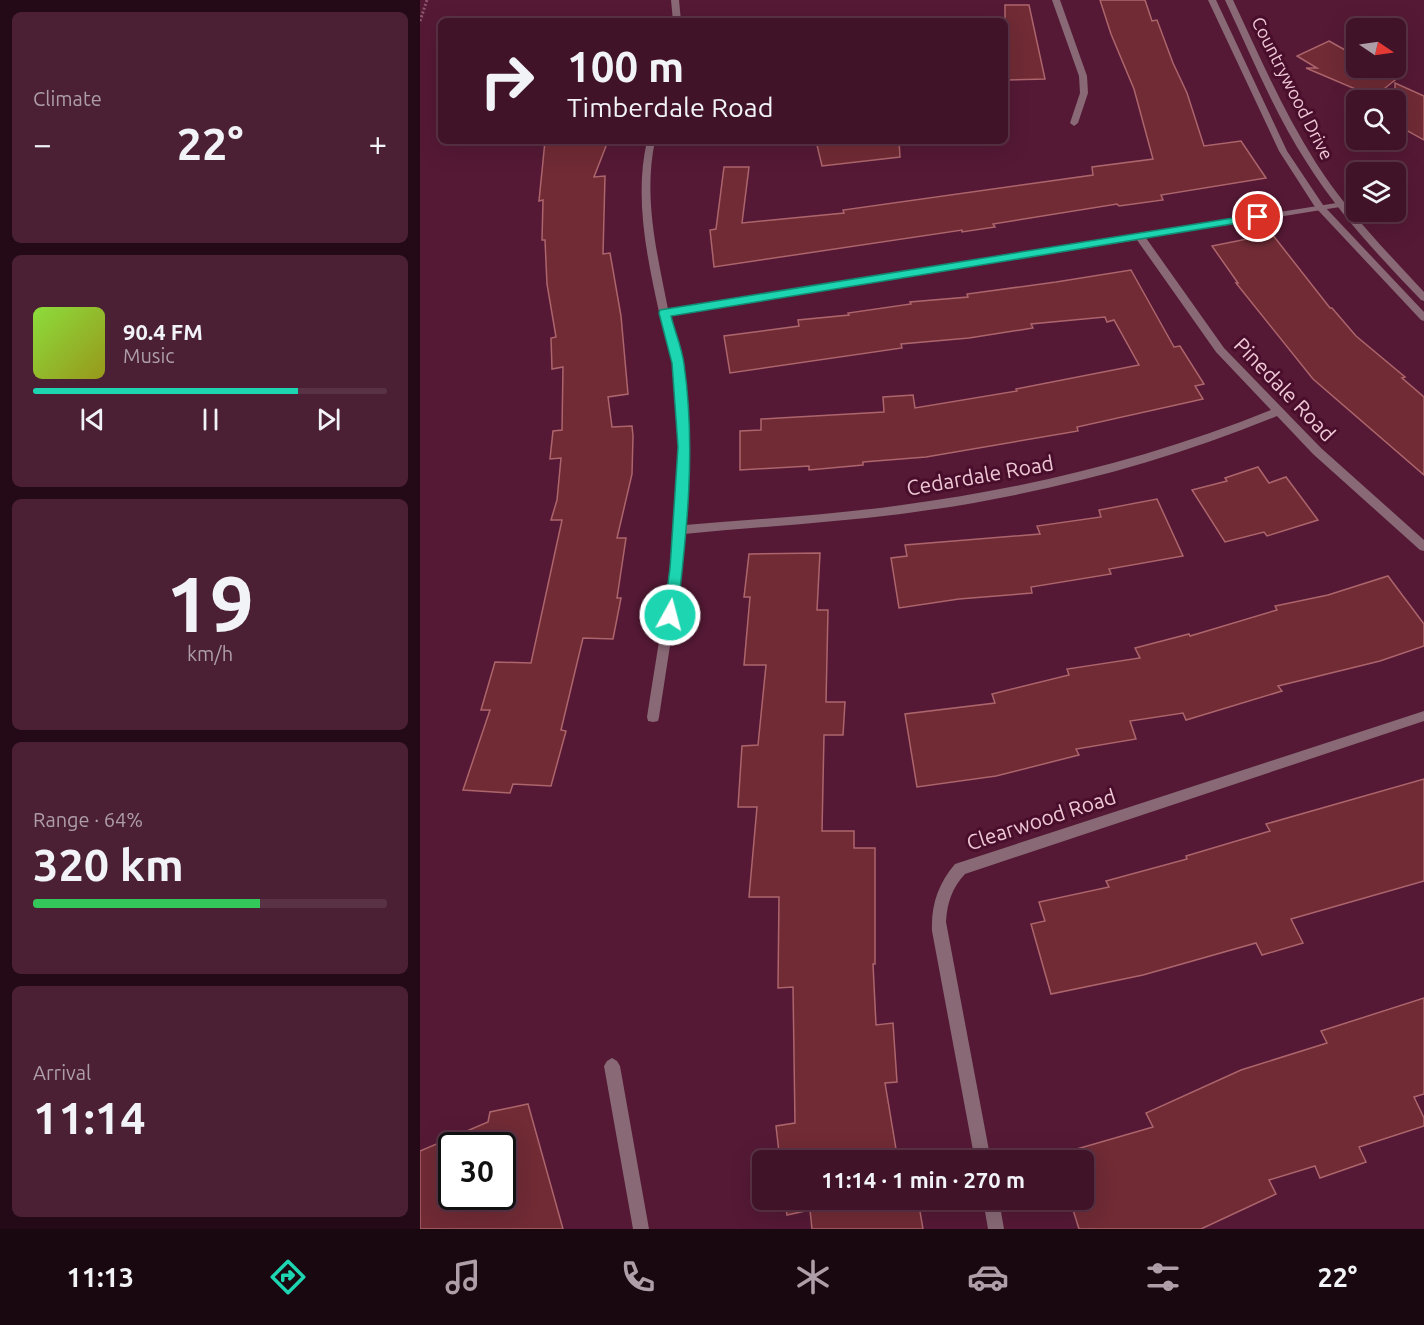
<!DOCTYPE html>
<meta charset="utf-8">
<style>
:root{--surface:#401328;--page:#4b2034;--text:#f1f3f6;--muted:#ae9ea8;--line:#593245;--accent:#1dd5b1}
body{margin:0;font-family:Ubuntu,sans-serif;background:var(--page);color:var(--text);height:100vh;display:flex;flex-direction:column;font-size:22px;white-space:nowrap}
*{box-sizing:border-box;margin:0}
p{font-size:20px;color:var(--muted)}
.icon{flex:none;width:33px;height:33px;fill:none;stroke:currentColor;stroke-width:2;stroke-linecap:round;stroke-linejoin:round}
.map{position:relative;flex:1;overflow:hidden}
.drawer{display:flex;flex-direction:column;gap:12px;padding:12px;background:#230a16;width:420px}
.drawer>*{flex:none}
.hud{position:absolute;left:18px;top:18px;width:570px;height:126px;border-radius:9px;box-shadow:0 6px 24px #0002,0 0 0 2px var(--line);background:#401328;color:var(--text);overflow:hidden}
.needle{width:39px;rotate:103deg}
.buttons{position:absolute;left:926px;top:18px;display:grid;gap:12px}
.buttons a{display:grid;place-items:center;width:60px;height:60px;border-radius:9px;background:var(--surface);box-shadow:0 6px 24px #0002,0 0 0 2px var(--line);font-size:30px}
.speed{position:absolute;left:18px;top:1132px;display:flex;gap:12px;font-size:30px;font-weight:700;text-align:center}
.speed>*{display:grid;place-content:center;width:78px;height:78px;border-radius:50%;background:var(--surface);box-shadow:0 6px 24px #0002,0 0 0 2px var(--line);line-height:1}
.speed .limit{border:3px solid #111;border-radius:9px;background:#fff;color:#111}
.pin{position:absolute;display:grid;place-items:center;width:51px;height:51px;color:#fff;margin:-26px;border:3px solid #fff;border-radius:50%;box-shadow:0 2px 6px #0007}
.me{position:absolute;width:66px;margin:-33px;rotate:7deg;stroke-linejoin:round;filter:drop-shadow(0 0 4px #0008)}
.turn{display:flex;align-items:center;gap:21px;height:126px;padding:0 30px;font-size:27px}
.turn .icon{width:78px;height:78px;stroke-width:2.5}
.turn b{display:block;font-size:42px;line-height:51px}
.big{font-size:45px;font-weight:700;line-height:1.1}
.drawer .widget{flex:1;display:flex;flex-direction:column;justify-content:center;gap:9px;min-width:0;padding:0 21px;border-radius:9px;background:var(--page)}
.drawer .dial{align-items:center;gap:0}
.dial b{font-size:78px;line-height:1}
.song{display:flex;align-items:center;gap:18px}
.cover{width:72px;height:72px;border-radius:9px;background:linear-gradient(135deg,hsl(90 70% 55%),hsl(60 70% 35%))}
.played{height:6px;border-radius:3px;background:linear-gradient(90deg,var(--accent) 75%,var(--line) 75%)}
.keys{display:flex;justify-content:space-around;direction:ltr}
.heat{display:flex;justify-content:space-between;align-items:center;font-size:33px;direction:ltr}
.charge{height:9px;border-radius:4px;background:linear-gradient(90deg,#34c759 64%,var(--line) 0)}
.trip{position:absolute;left:332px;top:1150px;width:342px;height:60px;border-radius:9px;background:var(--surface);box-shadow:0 6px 24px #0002,0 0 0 2px var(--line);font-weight:700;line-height:60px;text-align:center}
.tab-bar{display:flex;height:96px;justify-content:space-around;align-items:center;background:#1a0810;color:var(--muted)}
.tab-bar .icon{width:42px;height:42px}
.tab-bar .active{color:var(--accent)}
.tab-bar b{font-size:27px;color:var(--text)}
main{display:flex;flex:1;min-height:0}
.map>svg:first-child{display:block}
.building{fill:#702b35;stroke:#ad656c;stroke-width:1.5;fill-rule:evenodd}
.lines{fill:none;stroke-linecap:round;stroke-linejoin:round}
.path{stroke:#8b576e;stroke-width:3;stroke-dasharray:2 2;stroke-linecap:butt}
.minor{fill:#886975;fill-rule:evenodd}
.tertiary{fill:#886975;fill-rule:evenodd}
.route{fill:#1dd5b1;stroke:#138a73;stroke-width:1.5}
.labels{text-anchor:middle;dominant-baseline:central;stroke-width:6;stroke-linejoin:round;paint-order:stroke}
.far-street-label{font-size:18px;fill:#efc8d6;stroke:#490e2b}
.street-label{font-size:21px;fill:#efc8d6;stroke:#490e2b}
</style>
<main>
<section class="drawer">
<div class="widget"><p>Climate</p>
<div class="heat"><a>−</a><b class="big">22°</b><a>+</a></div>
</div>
<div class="widget">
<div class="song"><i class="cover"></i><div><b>90.4 FM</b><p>Music</p></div></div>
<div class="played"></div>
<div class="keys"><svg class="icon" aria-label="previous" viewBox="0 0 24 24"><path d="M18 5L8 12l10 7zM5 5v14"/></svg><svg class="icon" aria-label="pause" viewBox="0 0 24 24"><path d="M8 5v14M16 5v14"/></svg><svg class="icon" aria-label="next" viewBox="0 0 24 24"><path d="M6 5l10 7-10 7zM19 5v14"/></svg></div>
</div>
<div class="widget dial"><b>19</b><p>km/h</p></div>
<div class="widget"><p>Range · 64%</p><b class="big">320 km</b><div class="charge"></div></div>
<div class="widget"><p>Arrival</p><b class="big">11:14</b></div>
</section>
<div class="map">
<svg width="1004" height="1229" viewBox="0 0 1004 1229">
<rect width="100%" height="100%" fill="#551935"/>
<g class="building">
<path d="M680,0H725L732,21L737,20L753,63L767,93L784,146L821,141L846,178L741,195L743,200L699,206L697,204L573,224L575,227L542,232V230L294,267L290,230L296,229L304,167H329L322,223L424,213L423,210L673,175L672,167L733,159L714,89L691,34Z"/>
<path d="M585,5H609L625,79L585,80Z"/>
<path d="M909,41L936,56V68H960L980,76L954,97L886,68H897L877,56Z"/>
<path d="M975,83L1004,96V140L975,124Z"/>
<path d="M125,141H188L174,177L185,176L183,254L190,253L201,316L208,394L188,397L192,427L212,426L213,436L212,474L197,538H206L197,598H201L193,639L163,638L141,730L146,731L131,786L93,784L90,793L43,790L70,710H61L75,662L111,663L142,520H131L137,500L141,458L130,459L133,431L142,430L143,367L132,369L131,338L136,337L127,284L125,240H122L123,200L119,201Z"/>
<path d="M396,141H479L480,157L402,166Z"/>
<path d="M852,234L910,308H912L936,336L985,377L982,378L1004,397V475L893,379L816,283H818L792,246Z"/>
<path d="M711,270L754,347L760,346L784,384L775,386L783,399L657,427L658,431L506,457L443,462V465L389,470V466L320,470V431L341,430V419L464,412L463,397L493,395L495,408L597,391L596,389L719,365L694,320L687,322L685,317L611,324L613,328L549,338L481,344L482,348L310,373L304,336L379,326L378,320L429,315L428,313L491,304L490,302L548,297L547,294L636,282Z"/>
<path d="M838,467L849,483L866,477L898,520L847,536L844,532L805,542L772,490L807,481L805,478Z"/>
<path d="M737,499L763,556L689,569L691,574L611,587L612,593L539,599L479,608L471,558L487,556L485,545L620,534L617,526L681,517L679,510Z"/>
<path d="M400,553L397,610H408L406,702H425L423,735H404L402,831H434V848H455V964H453L456,1025L473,1023L477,1082L465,1083L478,1161H360L356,1126L375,1123L373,987L358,988L359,897H329L337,807H318L322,746L338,745L346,665H324L330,597H324L329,554Z"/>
<path d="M968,576L1004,624V646L960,661L858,686L862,691L766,720L763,713L710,721L716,739L656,749L659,755L576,776L497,787L485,714L575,703L572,694L649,675L647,669L720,658L715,648L769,634L770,636L857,610L855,606L908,595Z"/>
<path d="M1004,779V881L871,919L883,943L842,955L836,943L723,975L631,994L611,924L625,921L619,902L689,887L686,881L767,859L766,856L850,831L846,824Z"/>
<path d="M1004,998V1094L994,1097L1004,1118V1126L939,1147L946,1162L900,1178L895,1166L849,1180L856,1194L781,1229H659L650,1200H663V1161H638L636,1155L733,1127L726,1113L821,1070L907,1043L901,1031Z"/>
<path d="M108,1104L143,1229H0V1151L68,1122L70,1112ZM32,1146H82V1197H32Z"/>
<path d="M365,1200H498L503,1229H392L390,1210L367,1215Z"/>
</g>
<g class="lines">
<path class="path" d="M0,21L7,0"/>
<g class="minor">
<path d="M251,0H259L261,21H253Z"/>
<path d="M632,0H640L667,76L668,93L658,123L654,126L650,123L660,93L659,76Z"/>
<path d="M227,141H235C223,197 237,253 248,309L923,202V206L920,207L726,238L804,348L901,448L1004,540V551L1000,550L893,454L857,416C736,466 610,497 481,514C409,523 336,527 264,534L262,568L239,717L238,721L233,722L228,721L227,717C245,601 269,482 253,365C251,347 243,330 239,312C227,257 214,197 227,141ZM717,240L796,352L851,410C732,458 609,488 482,505C410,515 337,519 265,525L269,447L263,363L250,315Z"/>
<path d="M1004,711V721L545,874C532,888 527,903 526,922L571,1161H555L512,931C511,905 518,884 535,864Z"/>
<path d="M192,1058L197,1061L200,1066L229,1229H213L184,1066L187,1061Z"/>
<path d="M563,1200H579L584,1229H568Z"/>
</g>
<g class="tertiary">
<path d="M788,0H796L867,151L903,205L1004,312V321L1001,320L895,207L859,151Z"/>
<path d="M805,0H813C839,55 863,111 896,163C926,210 966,251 1004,292V301L1001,300C960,257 919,214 887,163C854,112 831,55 805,0Z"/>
</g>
</g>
<path class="route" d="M838,214L842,215V219L251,316C255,332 262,348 264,364C276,447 267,533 257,615L255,619H246L244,615L250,568L258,447L252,363L239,313L240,310Z"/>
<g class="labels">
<g class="far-street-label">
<text transform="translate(873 88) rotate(63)">Countrywood Drive</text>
</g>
<g class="street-label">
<text transform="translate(865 389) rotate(46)">Pinedale Road</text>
<text transform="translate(560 475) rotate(-10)">Cedardale Road</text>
<text transform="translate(621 819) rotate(-18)">Clearwood Road</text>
</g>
</g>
</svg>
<div class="buttons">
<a><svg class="needle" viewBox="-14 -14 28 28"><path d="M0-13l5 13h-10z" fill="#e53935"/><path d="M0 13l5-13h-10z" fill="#ae9ea8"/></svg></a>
<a><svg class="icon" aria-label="search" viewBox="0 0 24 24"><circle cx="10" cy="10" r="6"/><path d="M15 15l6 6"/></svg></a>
<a><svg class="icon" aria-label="layers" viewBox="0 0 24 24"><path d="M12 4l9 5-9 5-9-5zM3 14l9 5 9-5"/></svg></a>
</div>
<div class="speed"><div class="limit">30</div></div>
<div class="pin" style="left:838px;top:217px;background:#d93025"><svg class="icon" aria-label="arrive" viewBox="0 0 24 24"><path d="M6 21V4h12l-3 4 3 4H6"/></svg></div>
<svg class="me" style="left:250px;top:615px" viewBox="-20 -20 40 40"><circle r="17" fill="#1dd5b1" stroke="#fff" stroke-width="3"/><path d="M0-11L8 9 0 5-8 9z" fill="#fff"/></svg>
<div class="trip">11:14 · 1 min · 270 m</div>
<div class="hud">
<div class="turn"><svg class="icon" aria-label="right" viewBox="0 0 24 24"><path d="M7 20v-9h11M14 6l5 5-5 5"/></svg><div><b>100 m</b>Timberdale Road</div></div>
</div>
</div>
</main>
<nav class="tab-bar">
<b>11:13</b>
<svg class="icon active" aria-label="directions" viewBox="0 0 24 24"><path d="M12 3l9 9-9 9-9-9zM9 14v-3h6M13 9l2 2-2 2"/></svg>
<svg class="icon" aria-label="music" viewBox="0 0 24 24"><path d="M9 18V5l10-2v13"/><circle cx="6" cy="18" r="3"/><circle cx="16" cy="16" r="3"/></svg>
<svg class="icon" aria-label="phone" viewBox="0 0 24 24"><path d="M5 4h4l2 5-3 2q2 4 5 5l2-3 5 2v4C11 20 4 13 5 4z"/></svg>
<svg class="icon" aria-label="climate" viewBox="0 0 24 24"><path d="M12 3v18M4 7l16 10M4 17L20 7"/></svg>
<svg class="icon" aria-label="car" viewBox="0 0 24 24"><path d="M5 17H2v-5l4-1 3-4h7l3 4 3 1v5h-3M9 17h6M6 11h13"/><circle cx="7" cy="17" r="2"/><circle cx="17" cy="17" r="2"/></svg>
<svg class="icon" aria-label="filters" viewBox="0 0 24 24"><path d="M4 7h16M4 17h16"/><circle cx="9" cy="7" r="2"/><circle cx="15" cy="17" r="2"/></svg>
<b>22°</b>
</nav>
